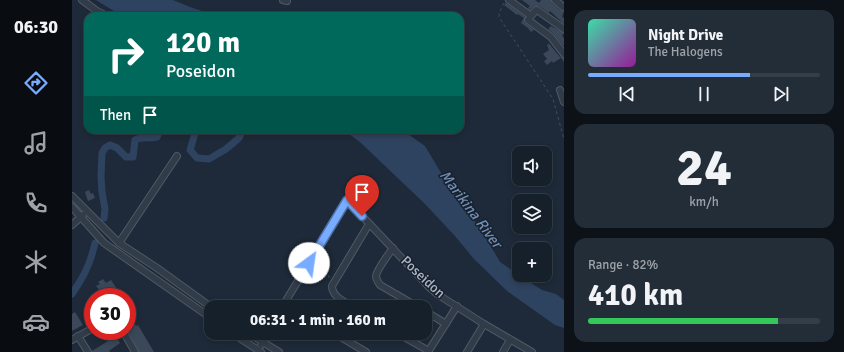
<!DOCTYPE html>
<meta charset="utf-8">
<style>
:root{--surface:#16202b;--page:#232d37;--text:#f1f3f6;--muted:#9ea3a9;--line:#353e47;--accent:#78acff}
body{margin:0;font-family:Signika,sans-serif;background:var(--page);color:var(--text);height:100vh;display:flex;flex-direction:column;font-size:15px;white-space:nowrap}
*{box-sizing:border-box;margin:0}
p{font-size:13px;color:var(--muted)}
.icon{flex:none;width:22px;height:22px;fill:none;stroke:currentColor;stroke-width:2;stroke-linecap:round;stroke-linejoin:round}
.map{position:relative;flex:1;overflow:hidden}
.side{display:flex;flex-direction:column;gap:10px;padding:10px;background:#0c1218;width:280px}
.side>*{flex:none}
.top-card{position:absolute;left:12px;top:12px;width:380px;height:122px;border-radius:12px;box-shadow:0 2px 6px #0003,0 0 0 1px var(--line);background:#00695c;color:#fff;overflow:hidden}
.tools{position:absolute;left:440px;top:146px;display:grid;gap:8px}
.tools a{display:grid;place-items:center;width:40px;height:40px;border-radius:8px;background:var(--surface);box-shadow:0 2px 6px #0003,0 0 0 1px var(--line);font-size:20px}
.speed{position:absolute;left:12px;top:288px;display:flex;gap:8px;font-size:20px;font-weight:700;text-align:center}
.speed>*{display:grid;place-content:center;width:52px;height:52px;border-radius:50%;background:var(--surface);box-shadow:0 2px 6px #0003,0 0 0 1px var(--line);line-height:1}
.speed .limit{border:6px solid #d22;background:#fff;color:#111}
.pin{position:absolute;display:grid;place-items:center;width:34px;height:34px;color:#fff;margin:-41px -17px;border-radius:50% 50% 50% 0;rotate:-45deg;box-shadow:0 0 4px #0007}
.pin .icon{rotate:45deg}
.me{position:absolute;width:44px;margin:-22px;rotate:31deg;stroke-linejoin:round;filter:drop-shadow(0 0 3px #0008)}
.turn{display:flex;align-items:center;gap:14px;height:84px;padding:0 16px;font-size:18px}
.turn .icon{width:52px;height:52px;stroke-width:2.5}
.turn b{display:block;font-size:28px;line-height:34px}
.then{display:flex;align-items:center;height:38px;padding:0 16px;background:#0003;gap:8px;font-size:15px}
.big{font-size:30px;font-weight:700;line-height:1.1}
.side .card{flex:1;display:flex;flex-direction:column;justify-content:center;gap:6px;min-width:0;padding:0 14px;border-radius:12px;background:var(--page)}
.side .dial{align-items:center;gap:0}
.dial b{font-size:52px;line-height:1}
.song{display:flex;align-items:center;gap:12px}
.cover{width:48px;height:48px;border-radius:6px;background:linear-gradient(135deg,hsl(160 70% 55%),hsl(300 70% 35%))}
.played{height:4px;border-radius:2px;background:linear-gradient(90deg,var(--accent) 70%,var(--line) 70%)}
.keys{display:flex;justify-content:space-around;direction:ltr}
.charge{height:6px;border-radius:3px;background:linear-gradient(90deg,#34c759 82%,var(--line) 0)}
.trip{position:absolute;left:132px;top:300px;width:228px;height:40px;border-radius:12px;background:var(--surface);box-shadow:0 2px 6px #0003,0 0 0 1px var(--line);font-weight:700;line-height:40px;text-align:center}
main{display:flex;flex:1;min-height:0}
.dock{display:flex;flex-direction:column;width:72px;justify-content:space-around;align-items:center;background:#090d11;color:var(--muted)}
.dock .icon{width:28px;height:28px}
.dock .on{color:var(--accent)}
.dock b{font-size:18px;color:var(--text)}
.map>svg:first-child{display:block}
.water{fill:#2e4360}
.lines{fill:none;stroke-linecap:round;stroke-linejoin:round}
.river{stroke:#2e4360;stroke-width:7}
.building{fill:#3a4859}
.minor-casing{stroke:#4f5967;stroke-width:8}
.path{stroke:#3b5355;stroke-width:1;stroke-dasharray:3 3;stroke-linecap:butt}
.minor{stroke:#323c49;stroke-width:6}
.route-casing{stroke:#4e70a6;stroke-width:10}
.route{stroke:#78acff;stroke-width:7}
.labels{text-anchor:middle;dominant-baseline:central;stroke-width:3;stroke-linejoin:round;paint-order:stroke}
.street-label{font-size:14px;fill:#acb6c6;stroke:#18212e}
.water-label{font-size:15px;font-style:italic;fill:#718db2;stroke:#18212e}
</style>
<main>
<nav class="dock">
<b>06:30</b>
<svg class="icon on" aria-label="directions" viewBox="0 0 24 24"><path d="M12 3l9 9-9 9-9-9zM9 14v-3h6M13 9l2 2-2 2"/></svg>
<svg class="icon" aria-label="music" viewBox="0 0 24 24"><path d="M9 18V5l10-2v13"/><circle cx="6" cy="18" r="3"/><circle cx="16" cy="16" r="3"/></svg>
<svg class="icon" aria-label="phone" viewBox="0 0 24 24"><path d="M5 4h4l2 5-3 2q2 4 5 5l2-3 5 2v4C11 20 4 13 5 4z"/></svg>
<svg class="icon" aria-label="climate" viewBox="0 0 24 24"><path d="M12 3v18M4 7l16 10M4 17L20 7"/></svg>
<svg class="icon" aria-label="car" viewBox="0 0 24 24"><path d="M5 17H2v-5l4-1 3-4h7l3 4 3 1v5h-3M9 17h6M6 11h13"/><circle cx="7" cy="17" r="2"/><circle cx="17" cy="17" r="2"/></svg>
</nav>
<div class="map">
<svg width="492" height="352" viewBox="0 0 492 352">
<rect width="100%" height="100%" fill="#1e2a39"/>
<g class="water">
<path d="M24,0H101L118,7L145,16H50Z"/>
<path d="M272,130H330L353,146L381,193L408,228L428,262L462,285L470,290L484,294L492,300V328L483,325L435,291L402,259L383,236L353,204L289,143Z"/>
</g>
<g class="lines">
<g class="river">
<path d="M124,130L118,150L125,158L137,159L154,149L167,138L171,130"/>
<path d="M32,218L33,209L30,192L29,177L30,153L33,148L38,145L45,148L54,157H61L63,140C69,136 77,139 85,137L88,130"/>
<path d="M0,294C12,276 18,265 23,243"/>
</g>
</g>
<g class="building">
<path d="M450,0H463L467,3L469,0H479L480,3L488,10L492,11L490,17L492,18V24L478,11L477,13L467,6H462L458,10L456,8L458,6Z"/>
<path d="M434,3L453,17L452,22L462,30L459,32L456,28L449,23L452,18L446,14L445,15L432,5Z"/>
<path d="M479,26L492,33L490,36L492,38V47L482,34L476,29Z"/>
<path d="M474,40L488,57L492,58V62L489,58L481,63L480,61L475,65L472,61L475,59L471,54L477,50L475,45L477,44Z"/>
<path d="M17,190L19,194L21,193L23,198L16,201L13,192Z"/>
<path d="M31,279L34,283L39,280L50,297H34L32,294L31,295L24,286L28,284L26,282Z"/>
<path d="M3,312L11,325L0,331V314Z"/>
<path d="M58,316L64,326L66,325L82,352H67L55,329V318Z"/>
<path d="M44,336L48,343L37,351L38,352H20V351Z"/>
</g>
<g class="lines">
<g class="minor-casing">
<g id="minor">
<path d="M10,0L25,11L35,16"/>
<path d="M211,0L215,1"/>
<path d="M437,0L459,16L464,10H465L492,29"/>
<path d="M483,0L491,7"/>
<path d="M456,20L479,37L492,54"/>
<path d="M488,90L492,102"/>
<path d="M0,196L47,243L85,268L139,307"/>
<path d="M275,200L357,287L365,294L412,324L460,352"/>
<path d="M0,207L32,243L139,318"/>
<path d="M0,225L11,215"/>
<path d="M47,243L105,156"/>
<path d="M321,248C316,255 305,269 304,276C304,280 307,283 308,285L346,307"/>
<path d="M210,307L283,188"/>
<path d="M281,307C273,302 260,297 260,286L297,224"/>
<path d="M353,311L374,324"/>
<path d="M51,331L63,352"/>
<path d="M160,333L189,352"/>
<path d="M176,333L207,352"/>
<path d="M262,333L294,352"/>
<path d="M325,333L357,351"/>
<path d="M6,336L16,352"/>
<path d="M0,340L21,328"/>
<path d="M189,345L196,333"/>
<path d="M356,352L385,306"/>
<path d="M395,352L412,324"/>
<path d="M431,352L438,340"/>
</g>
</g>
<g class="path">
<path d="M432,3L427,13V17L481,99L492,139"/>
<path d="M241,265L259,278"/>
</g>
<use href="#minor" class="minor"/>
</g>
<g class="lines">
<g class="route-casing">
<path id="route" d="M237,263L275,200L290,216"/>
</g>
<use href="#route" class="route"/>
</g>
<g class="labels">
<g class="street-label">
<text transform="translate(351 277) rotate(43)">Poseidon</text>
</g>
<g class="water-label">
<text transform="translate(399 209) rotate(53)">Marikina River</text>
</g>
</g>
</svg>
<div class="tools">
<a><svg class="icon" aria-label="sound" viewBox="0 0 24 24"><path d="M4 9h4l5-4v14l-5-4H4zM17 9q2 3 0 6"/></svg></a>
<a><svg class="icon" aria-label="layers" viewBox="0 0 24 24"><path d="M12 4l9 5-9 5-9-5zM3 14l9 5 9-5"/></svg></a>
<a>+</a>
</div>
<div class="speed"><div class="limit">30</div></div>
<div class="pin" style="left:290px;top:216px;background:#d93025"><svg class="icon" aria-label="arrive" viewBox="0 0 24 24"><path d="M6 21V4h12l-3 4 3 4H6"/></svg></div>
<svg class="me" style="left:237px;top:263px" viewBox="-20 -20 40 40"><circle r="19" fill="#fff"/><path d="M0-13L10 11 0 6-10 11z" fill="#78acff"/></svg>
<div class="trip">06:31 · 1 min · 160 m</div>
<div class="top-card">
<div class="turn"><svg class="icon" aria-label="right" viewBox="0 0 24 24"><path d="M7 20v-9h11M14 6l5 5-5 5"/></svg><div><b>120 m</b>Poseidon</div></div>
<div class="then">Then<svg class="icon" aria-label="arrive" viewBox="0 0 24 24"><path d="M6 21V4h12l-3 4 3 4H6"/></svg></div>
</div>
</div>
<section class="side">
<div class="card">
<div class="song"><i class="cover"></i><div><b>Night Drive</b><p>The Halogens</p></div></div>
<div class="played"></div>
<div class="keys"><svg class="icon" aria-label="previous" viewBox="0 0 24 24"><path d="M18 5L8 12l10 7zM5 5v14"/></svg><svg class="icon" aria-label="pause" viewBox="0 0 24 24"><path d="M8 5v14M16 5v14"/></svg><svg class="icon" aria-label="next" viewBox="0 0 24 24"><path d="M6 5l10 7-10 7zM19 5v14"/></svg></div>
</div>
<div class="card dial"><b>24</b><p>km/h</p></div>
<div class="card"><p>Range · 82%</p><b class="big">410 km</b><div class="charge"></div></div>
</section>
</main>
